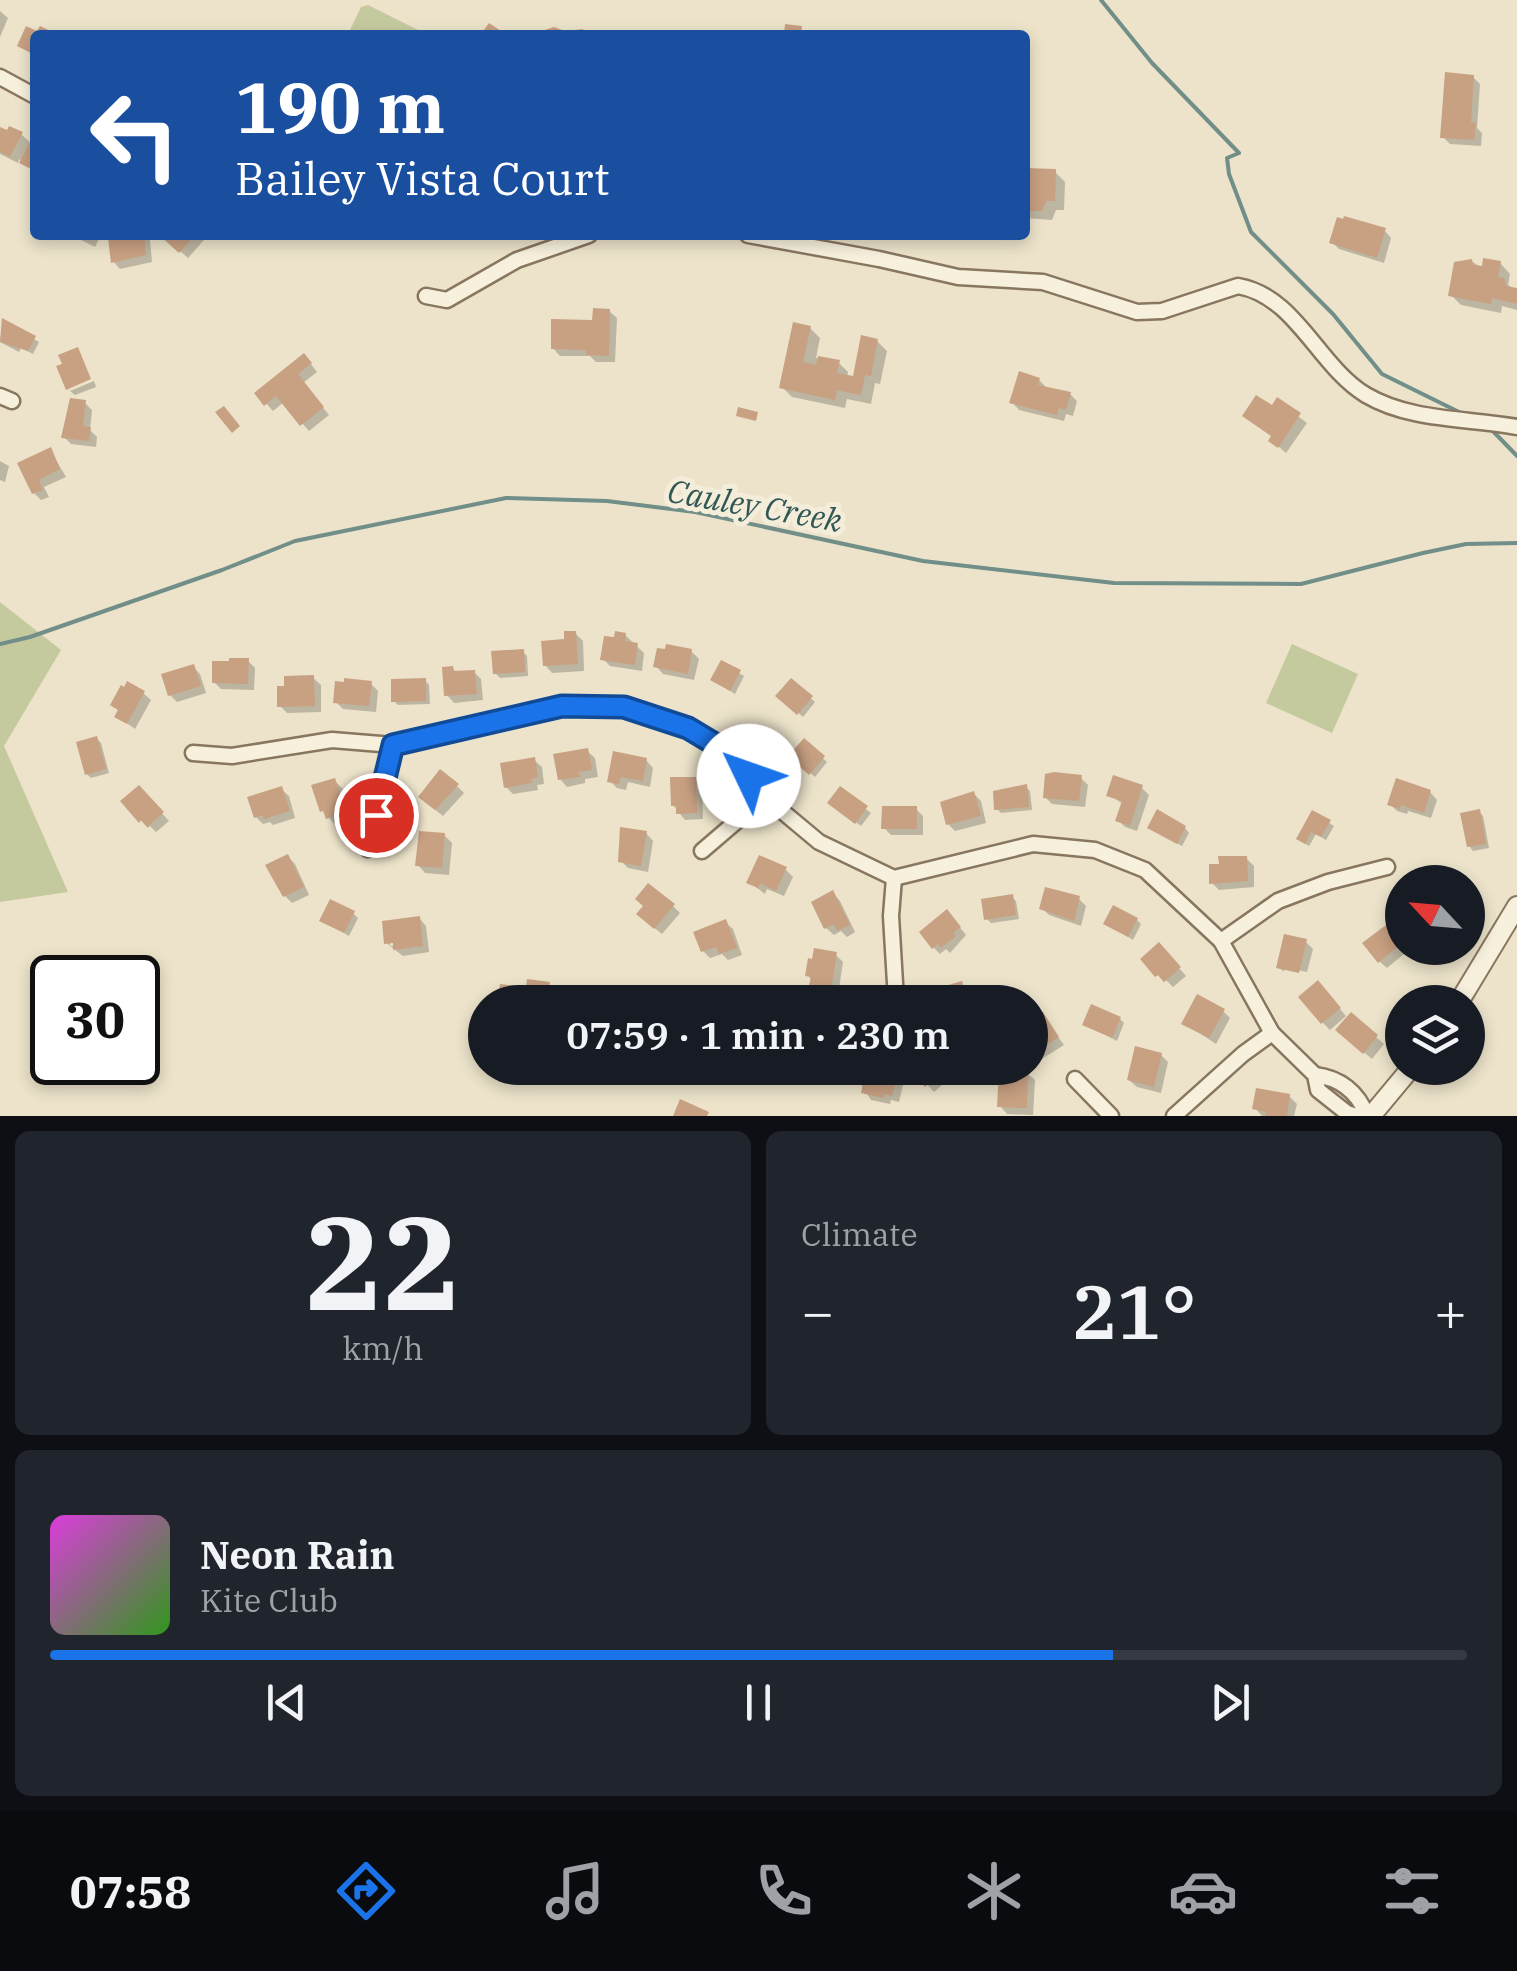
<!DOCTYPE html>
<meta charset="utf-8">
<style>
:root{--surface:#171b24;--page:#20242c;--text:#f1f3f6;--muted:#9ea1a6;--line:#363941;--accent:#1a73e8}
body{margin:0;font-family:"IBM Plex Serif",serif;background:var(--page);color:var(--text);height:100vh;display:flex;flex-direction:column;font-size:38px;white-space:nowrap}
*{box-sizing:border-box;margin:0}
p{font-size:32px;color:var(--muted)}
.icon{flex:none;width:55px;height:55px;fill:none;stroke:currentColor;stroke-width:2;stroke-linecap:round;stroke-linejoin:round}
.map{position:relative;height:1116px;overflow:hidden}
.side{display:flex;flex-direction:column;gap:15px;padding:15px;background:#0d0f14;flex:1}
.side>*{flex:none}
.hud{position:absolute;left:30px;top:30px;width:1000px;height:210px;border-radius:10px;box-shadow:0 5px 15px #0003;background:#1a4fa0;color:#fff;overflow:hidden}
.needle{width:65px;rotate:296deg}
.tools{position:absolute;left:1385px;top:865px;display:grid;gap:20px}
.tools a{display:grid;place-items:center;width:100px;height:100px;border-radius:50%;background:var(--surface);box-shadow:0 5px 15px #0003;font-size:50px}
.speed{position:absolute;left:30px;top:955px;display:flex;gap:20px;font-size:50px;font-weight:700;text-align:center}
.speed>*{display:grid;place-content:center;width:130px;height:130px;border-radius:50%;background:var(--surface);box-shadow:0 5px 15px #0003;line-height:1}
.speed .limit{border:5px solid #111;border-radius:15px;background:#fff;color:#111}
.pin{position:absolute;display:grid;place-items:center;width:85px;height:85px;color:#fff;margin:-42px;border:5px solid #fff;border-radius:50%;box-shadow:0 2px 10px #0007}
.me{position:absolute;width:110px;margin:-55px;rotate:312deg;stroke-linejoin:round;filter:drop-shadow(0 0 8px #0008)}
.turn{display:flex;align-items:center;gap:35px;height:210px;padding:0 40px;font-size:45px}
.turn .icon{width:130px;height:130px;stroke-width:2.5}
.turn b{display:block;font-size:70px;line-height:85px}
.big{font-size:75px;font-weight:600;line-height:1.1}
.side .tile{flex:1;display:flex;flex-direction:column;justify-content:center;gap:15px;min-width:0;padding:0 35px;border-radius:15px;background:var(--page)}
.side .dial{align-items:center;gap:0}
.dial b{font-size:130px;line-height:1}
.song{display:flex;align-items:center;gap:30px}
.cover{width:120px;height:120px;border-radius:15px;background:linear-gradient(135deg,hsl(300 70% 55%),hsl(110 70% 35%))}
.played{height:10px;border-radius:5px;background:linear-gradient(90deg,var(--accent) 75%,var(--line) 75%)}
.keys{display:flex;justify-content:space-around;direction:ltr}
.heat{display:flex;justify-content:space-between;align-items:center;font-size:55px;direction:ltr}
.side .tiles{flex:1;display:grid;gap:15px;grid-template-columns:1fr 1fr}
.tile:last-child{grid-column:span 2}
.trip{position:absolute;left:468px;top:985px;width:580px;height:100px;border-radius:50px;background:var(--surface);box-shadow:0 5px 15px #0003;font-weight:600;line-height:100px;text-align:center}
.tabs{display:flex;height:160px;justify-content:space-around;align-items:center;background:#090b0e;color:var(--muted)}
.tabs .icon{width:70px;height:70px}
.tabs .selected{color:var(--accent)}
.tabs b{font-size:45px;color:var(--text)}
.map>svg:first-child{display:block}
.green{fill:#c5ca9e}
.shadow{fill:#0003}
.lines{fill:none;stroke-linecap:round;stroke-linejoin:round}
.stream{stroke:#718f88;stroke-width:4}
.building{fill:#c8a082}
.minor-casing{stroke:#88765f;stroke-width:19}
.tertiary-casing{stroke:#88765f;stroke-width:22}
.minor{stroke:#f7f0dd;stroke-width:14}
.tertiary{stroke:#f7f0dd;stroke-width:18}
.route-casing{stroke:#114b97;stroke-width:25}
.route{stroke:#1a73e8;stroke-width:18}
.labels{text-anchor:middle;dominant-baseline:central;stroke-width:10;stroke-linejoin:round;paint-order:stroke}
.water-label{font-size:32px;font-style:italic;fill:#325856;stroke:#f4edd9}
</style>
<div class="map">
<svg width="1517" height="1116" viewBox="0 0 1517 1116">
<rect width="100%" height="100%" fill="#ece3ca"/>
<g class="green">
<path d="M368,5L424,33L425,35H352L350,30L361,7Z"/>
<path d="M0,602L61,650L4,746L68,892L0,902Z"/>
<path d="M1292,644L1358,674L1332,733L1266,703Z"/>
</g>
<g class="shadow">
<path d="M0,11L8,18L0,37Z"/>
<path d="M1473,77L1480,84L1477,128L1482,133L1481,146L1450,144L1443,137Z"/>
<path d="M0,130L21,134L32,144L35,143V172L19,159L18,163L0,154Z"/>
<path d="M1025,171L1055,172L1065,182L1064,210H1056L1052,220L1025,218Z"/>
<path d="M1384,230L1391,238L1384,263L1339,249L1332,242Z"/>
<path d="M71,235H101L95,247Z"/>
<path d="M133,235H145L150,240L152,262L120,269L113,261L111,240Z"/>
<path d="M162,235H199L204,240L188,258Z"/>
<path d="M1471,261L1484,269L1500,263L1510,274L1508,285L1517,291V310L1502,306L1501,313L1461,305L1451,295Z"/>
<path d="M609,311L617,318L615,362H596L590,356H560L553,348Z"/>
<path d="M3,322L39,342L33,354L21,348L19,352L0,342Z"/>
<path d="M810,328L820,338L816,358L838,362L848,372L847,378L855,379L877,341L887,351L880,384L875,383L871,404L847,399L845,408L792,397L782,387Z"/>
<path d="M311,364L317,372L303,383L329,415L309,431L284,402L273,411L258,394Z"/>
<path d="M1039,380L1046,387L1070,394L1077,401L1073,416L1066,414L1064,421L1019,410L1012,402Z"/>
<path d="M94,381L96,387L75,395L70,391Z"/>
<path d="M1278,401L1307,423L1286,453L1272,441L1274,438L1245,416L1272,409Z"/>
<path d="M85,403L92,410L90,430L97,437L96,447L71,444L64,437Z"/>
<path d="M50,450L66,477L44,487L49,497L41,500L34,493Z"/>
<path d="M0,461L9,466L5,482L0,480Z"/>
<path d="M575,633L583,641L584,671L552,673L545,665Z"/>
<path d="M625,635L644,653L642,671L610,666L603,659Z"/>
<path d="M691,651L699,659L694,680L663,674L656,666Z"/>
<path d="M523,652L527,656L528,676L500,678L495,673Z"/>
<path d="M248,661L255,668L254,690L221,689L214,682Z"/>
<path d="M722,663L744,676L735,694L713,680Z"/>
<path d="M193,667L200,674L206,693L177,702L170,695Z"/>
<path d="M452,668L458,674L474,672L481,679L483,700L454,703L447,695Z"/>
<path d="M313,678L321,685V712L287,713L280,706Z"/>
<path d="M425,680L429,685L430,704L398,705L394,701Z"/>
<path d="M791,681L815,702L803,717L778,696Z"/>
<path d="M370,683L378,691L376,712L343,709L336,702Z"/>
<path d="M143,693L151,700L135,729L117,716L120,712L113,705Z"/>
<path d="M96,738L101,743L109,773L91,778L87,774Z"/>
<path d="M804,741L827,762L815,777L791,756Z"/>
<path d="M587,751L595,758L598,777L585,779V783L567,787L560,779Z"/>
<path d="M534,760L542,767L544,784L537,785L538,790L513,794L506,787Z"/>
<path d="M646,760L653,768L650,787L628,782L626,790L617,788L610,781Z"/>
<path d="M1081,778L1088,785L1085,807L1052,804L1045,797Z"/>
<path d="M695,779L702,786L703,819L685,820L673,805Z"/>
<path d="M334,780L342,788L352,820L335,825L322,810Z"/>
<path d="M457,786L464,793L443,816L428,804Z"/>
<path d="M1026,787L1030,791L1032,810L1001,813L997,809Z"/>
<path d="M139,788L169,821L156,832L150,826L148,828L124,802Z"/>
<path d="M1142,788L1149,795L1137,831L1125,827L1118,820L1123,804L1109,795Z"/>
<path d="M281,789L289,796L295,818L273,825L270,822L263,824L256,817Z"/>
<path d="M841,790L871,813L861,826L835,807Z"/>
<path d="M1430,792L1437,800L1431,818L1408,811L1407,814L1397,811L1390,804Z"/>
<path d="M973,793L981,801L986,823L955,831L948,824Z"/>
<path d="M916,809L923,816V835H891L884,828Z"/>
<path d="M1479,812L1483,816L1489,848L1473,851L1469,846Z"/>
<path d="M1313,813L1334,826L1326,840L1316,834L1309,846L1304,843Z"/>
<path d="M1150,828H1185L1189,833L1182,846Z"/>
<path d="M646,833L653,841L648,872L628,868L621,861Z"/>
<path d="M444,835L452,843L449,875L425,873L418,865Z"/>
<path d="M288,857L295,864L309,895L292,903L285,896Z"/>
<path d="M1246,858L1254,866V887L1219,890L1212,883Z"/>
<path d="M786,870L793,877L784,896L767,889L765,894L749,882Z"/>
<path d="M833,893L840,901L855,932L847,937L841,931L834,935L826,928Z"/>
<path d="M1012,897L1016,901L1019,919L991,923L986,918Z"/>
<path d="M1079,899L1086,906L1081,926L1049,915L1042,908Z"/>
<path d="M673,906L680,913L662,934L646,921Z"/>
<path d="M353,913L358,918L349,936L322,920Z"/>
<path d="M419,918L426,926L429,952L403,956L390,946L405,944L390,941V946L387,943Z"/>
<path d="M954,920L966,935L950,953L946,949L940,954L933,947Z"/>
<path d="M1137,920L1141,924L1133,940L1106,923Z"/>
<path d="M725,922L733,929L742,955L728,960L722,954L710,958L703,951Z"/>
<path d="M1397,932L1402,939V948L1410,949L1387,968L1379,961Z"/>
<path d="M1305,941L1313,949L1307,972L1284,967V972L1279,967Z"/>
<path d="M1166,953L1186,976L1173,987L1166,980L1164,982L1143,959Z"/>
<path d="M836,955L843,962L838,995L819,992L808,975Z"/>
<path d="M548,984L556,992L554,1002H499L502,986L528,990Z"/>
<path d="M1325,991L1346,1016L1330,1030L1323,1023Z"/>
<path d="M1223,1011L1230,1018L1216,1044L1184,1023Z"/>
<path d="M1351,1015L1384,1044L1372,1059L1346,1037Z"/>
<path d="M1043,1016L1064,1045L1037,1062L1030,1055V1024Z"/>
<path d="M1120,1019L1124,1023L1117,1041L1085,1024Z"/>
<path d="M1161,1055L1168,1062L1161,1093L1137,1087L1129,1080Z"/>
<path d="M84,1062L92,1074L81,1083L77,1079Z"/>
<path d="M912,1068H952L962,1079L956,1084L950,1078L934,1092Z"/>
<path d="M1027,1073L1035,1080L1033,1115L1007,1114L1000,1106Z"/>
<path d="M896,1078L903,1085L899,1102L891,1100L890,1104L871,1100L859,1081Z"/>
<path d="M1289,1096L1297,1104L1294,1116H1262L1255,1108Z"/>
</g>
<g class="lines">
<g class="stream">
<path d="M1101,0L1152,63L1239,153L1227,158L1229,174L1251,232L1333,314L1382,374L1463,414"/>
<path d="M1489,427L1517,456"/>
<path d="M0,644L30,637L222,570L295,541L506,498L607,501L695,512L923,561L1114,583L1301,584L1423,553L1466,544L1517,543"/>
</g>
</g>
<g class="building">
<path d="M489,23L504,33L520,30L532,34L554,27L565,31L583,29L585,35H480Z"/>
<path d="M785,24L802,26L801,35H784Z"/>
<path d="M26,26L37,31L40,26L59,35H35V55L17,46Z"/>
<path d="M1445,72L1474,75L1471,122L1476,123L1474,140L1440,138Z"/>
<path d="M9,126L23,132L10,157L0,152V127L7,130Z"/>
<path d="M32,139L35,140V171L19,163Z"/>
<path d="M1025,168L1056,169L1055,201H1046L1042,211H1025Z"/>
<path d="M1344,216L1386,228L1377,258L1329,243L1337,217L1343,219Z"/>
<path d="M144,235L146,255L111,263L108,238Z"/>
<path d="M159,235H195L179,253Z"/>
<path d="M1483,258L1501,261L1498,277L1504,278L1506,286L1517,288V304L1492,298L1491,304L1448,296L1454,262L1472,259L1473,265L1482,266Z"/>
<path d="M593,308L610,309L609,356L586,355V350L551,349V319L592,320Z"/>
<path d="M2,318L36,336L28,351L0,342Z"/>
<path d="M793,322L811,326L803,362L816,365L818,356L840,360L837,373L853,376L861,335L878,339L871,376L865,375L861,395L837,390L835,400L779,388Z"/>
<path d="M78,347L91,379L66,390L56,366L62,364L58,355Z"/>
<path d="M304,353L312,363L298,374L324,407L300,426L276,396L264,406L254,393Z"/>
<path d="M1019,371L1040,378L1038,385L1071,392L1066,410L1059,408L1057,415L1009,403Z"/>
<path d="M1256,395L1272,405L1277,397L1301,413L1278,448L1268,441L1271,436L1242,416Z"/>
<path d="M70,398L86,400L83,426L91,427L89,441L61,438Z"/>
<path d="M224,406L240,426L232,433L215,412Z"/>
<path d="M738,407L758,412L756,421L736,416Z"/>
<path d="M51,447L60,469L39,480L43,490L32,494L17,463Z"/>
<path d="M564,631H576L578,664L543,666L541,641L564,639Z"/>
<path d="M615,631L626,633L625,641L638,643L635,665L600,660L604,636L614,637Z"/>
<path d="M666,644L692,649L688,674L653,667L657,648L665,649Z"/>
<path d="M524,649L525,672L493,674L491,651Z"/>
<path d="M229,658H249L248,684L212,683V661H229Z"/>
<path d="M721,660L741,670L730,691L710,680Z"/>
<path d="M194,664L201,686L168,696L161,674Z"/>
<path d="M453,666L454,671L475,670L477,694L444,696L442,667Z"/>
<path d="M314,675L315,706L277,707V686H284V676Z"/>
<path d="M344,678L372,681L369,706L333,703L335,681L344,682Z"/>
<path d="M426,678V701L391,702V679Z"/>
<path d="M791,678L813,696L797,715L775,696Z"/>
<path d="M127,681L145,691L127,724L114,717L118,710L110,705L121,685L124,687Z"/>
<path d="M97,736L106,769L85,775L76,742Z"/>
<path d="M804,738L825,756L809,775L788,756Z"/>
<path d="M588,748L592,770L579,772L580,777L558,780L553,754Z"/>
<path d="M613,751L647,758L643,781L621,777L619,784L607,782Z"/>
<path d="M535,757L538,777L531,779L532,783L504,788L500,763Z"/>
<path d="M440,769L459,784L435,810L418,797Z"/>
<path d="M1054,772L1082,775L1079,801L1043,798L1045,774Z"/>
<path d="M1113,775L1143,785L1130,826L1115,821L1122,801L1106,796Z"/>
<path d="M670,777H696L697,813L676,814V806H671Z"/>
<path d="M335,778L346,812L326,819L323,811L320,812L311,785Z"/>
<path d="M1396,778L1431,790L1424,813L1401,805L1400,809L1387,805Z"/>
<path d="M1027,784L1029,807L994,810L993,791Z"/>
<path d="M139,785L164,812L147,827L141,820L139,823L120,801Z"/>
<path d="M282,786L290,811L264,819L262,815L254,818L247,797Z"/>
<path d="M840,786L868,806L855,824L827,803Z"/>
<path d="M974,791L981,816L946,825L940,802Z"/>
<path d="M882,806H917V829H881Z"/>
<path d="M1157,809L1186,826L1177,844L1147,828Z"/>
<path d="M1480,809L1486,844L1467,847L1460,813Z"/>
<path d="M1312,810L1331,820L1321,837L1311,832L1305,844L1296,839Z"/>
<path d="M620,827L647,831L641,866L618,862Z"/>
<path d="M419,831L445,833L442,868L415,866Z"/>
<path d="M288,854L304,887L283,897L265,865Z"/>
<path d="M759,855L787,867L776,891L760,883L758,888L746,883Z"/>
<path d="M1218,856H1247L1248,881L1209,884V864H1219Z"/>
<path d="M648,883L675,904L654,929L636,914L643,906L635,899Z"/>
<path d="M1045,887L1080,896L1074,921L1039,909Z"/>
<path d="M833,890L850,925L837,931L834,924L824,929L811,902Z"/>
<path d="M1013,894L1016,915L984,920L981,899Z"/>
<path d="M330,899L355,911L344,933L319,921Z"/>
<path d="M1113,905L1138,918L1128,937L1103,924Z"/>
<path d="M947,909L961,927L953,933L956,936L941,948L938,944L932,949L919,932Z"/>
<path d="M420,916L423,946L393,950V943L384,944L382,921Z"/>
<path d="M726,919L737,948L719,954L716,947L701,952L693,932Z"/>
<path d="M1390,922L1402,938V943L1378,963L1362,943Z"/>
<path d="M1284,934L1307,939L1299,973L1276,968Z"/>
<path d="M1159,942L1181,967L1164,982L1158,975L1155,977L1140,959Z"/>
<path d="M814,948L837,952L831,989L809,985L811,977L805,976L808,958L812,959Z"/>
<path d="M527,979L550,982L547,1002H497L500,984L526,987Z"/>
<path d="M1318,980L1341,1008L1321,1024L1298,997Z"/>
<path d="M962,981L968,1002H942L938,988Z"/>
<path d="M1197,994L1225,1009L1209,1038L1181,1024Z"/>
<path d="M1091,1004L1121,1017L1112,1038L1082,1025Z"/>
<path d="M1043,1012L1059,1037L1030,1055V1021Z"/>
<path d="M1351,1012L1378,1035L1363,1054L1335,1030Z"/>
<path d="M1135,1046L1162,1053L1154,1087L1127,1080Z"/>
<path d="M62,1062H85L90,1069L75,1080Z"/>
<path d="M860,1068L897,1075L892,1096L884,1094L883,1098L861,1093L863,1083L857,1082Z"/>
<path d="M909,1068H954L956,1070L947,1079L941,1072L925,1087Z"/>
<path d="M999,1069L1028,1070L1027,1108L997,1107Z"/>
<path d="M1256,1088L1290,1094L1287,1116H1265L1266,1112L1252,1109Z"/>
<path d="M680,1099L709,1112L707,1116H673Z"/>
</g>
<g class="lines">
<g class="minor-casing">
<g id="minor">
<path d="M0,77L35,96"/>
<path d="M748,235L879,259L958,277L1043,282L1137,312L1162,311L1238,286C1296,296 1318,366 1366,395C1410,421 1467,418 1517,427"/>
<path d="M426,296L447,300L517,260L589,235"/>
<path d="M0,396L12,401"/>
<path d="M193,753L232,756L332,740L393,745L562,706L624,707L688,729L733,755L765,797L819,842L894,878L1033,844L1095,850L1145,870L1221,941L1272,1033L1315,1075L1318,1090L1347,1113L1356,1116"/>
<path d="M368,849L393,745"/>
<path d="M702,851L765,797"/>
<path d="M894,878L891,916L896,1000"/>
<path d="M1221,941L1278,901L1328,882L1387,867"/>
<path d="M1315,1075C1340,1078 1358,1092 1367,1116"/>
<path d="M1075,1079L1111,1116"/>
<path d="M1174,1116L1243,1054L1272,1033"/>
</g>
</g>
<g class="tertiary-casing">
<g id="tertiary">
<path d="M1459,1002L1517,906"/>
<path d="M1371,1116L1411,1068"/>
</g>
</g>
<use href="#minor" class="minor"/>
<use href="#tertiary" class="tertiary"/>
</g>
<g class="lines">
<g class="route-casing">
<path id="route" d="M376,815L393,745L562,706L624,707L688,728L733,755L749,776"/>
</g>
<use href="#route" class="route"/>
</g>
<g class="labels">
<g class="water-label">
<text transform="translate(755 505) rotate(10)">Cauley Creek</text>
</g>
</g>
</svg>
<div class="tools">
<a><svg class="needle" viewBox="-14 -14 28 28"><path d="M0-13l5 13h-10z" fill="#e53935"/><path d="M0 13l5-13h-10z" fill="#9ea1a6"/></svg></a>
<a><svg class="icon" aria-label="layers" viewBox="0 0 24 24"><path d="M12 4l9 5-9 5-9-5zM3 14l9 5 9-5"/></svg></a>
</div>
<div class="speed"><div class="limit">30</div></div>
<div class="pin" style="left:376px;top:815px;background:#d93025"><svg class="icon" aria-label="arrive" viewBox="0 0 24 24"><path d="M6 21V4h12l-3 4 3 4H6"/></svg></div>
<svg class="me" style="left:749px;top:776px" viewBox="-20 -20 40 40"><circle r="19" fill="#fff"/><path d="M0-13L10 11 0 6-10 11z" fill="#1a73e8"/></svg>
<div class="trip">07:59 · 1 min · 230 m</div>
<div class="hud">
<div class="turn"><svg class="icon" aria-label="left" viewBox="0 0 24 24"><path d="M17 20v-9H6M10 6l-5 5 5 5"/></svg><div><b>190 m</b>Bailey Vista Court</div></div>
</div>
</div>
<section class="side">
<div class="tiles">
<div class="tile dial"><b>22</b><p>km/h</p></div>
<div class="tile"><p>Climate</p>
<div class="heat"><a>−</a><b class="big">21°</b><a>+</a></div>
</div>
<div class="tile">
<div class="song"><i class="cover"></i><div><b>Neon Rain</b><p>Kite Club</p></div></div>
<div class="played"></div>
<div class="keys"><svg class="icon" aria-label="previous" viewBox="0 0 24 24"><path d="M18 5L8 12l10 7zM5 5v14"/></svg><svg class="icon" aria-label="pause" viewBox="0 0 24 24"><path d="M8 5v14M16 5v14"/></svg><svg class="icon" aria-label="next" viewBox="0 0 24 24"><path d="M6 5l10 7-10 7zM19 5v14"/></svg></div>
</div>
</div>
</section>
<nav class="tabs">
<b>07:58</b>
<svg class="icon selected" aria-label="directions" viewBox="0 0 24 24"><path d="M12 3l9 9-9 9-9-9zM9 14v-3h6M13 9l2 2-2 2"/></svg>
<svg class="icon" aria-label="music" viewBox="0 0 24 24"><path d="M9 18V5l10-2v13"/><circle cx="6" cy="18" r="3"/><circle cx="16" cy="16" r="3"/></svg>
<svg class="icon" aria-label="phone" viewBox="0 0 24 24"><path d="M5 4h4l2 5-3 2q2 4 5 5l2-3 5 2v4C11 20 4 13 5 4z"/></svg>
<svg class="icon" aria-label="climate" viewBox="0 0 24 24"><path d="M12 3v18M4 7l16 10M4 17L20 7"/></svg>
<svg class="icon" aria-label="car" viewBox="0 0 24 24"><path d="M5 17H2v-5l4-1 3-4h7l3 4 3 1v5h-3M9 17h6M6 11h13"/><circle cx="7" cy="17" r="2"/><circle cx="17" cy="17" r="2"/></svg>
<svg class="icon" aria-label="filters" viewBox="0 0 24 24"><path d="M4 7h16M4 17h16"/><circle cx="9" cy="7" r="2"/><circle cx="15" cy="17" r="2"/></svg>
</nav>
